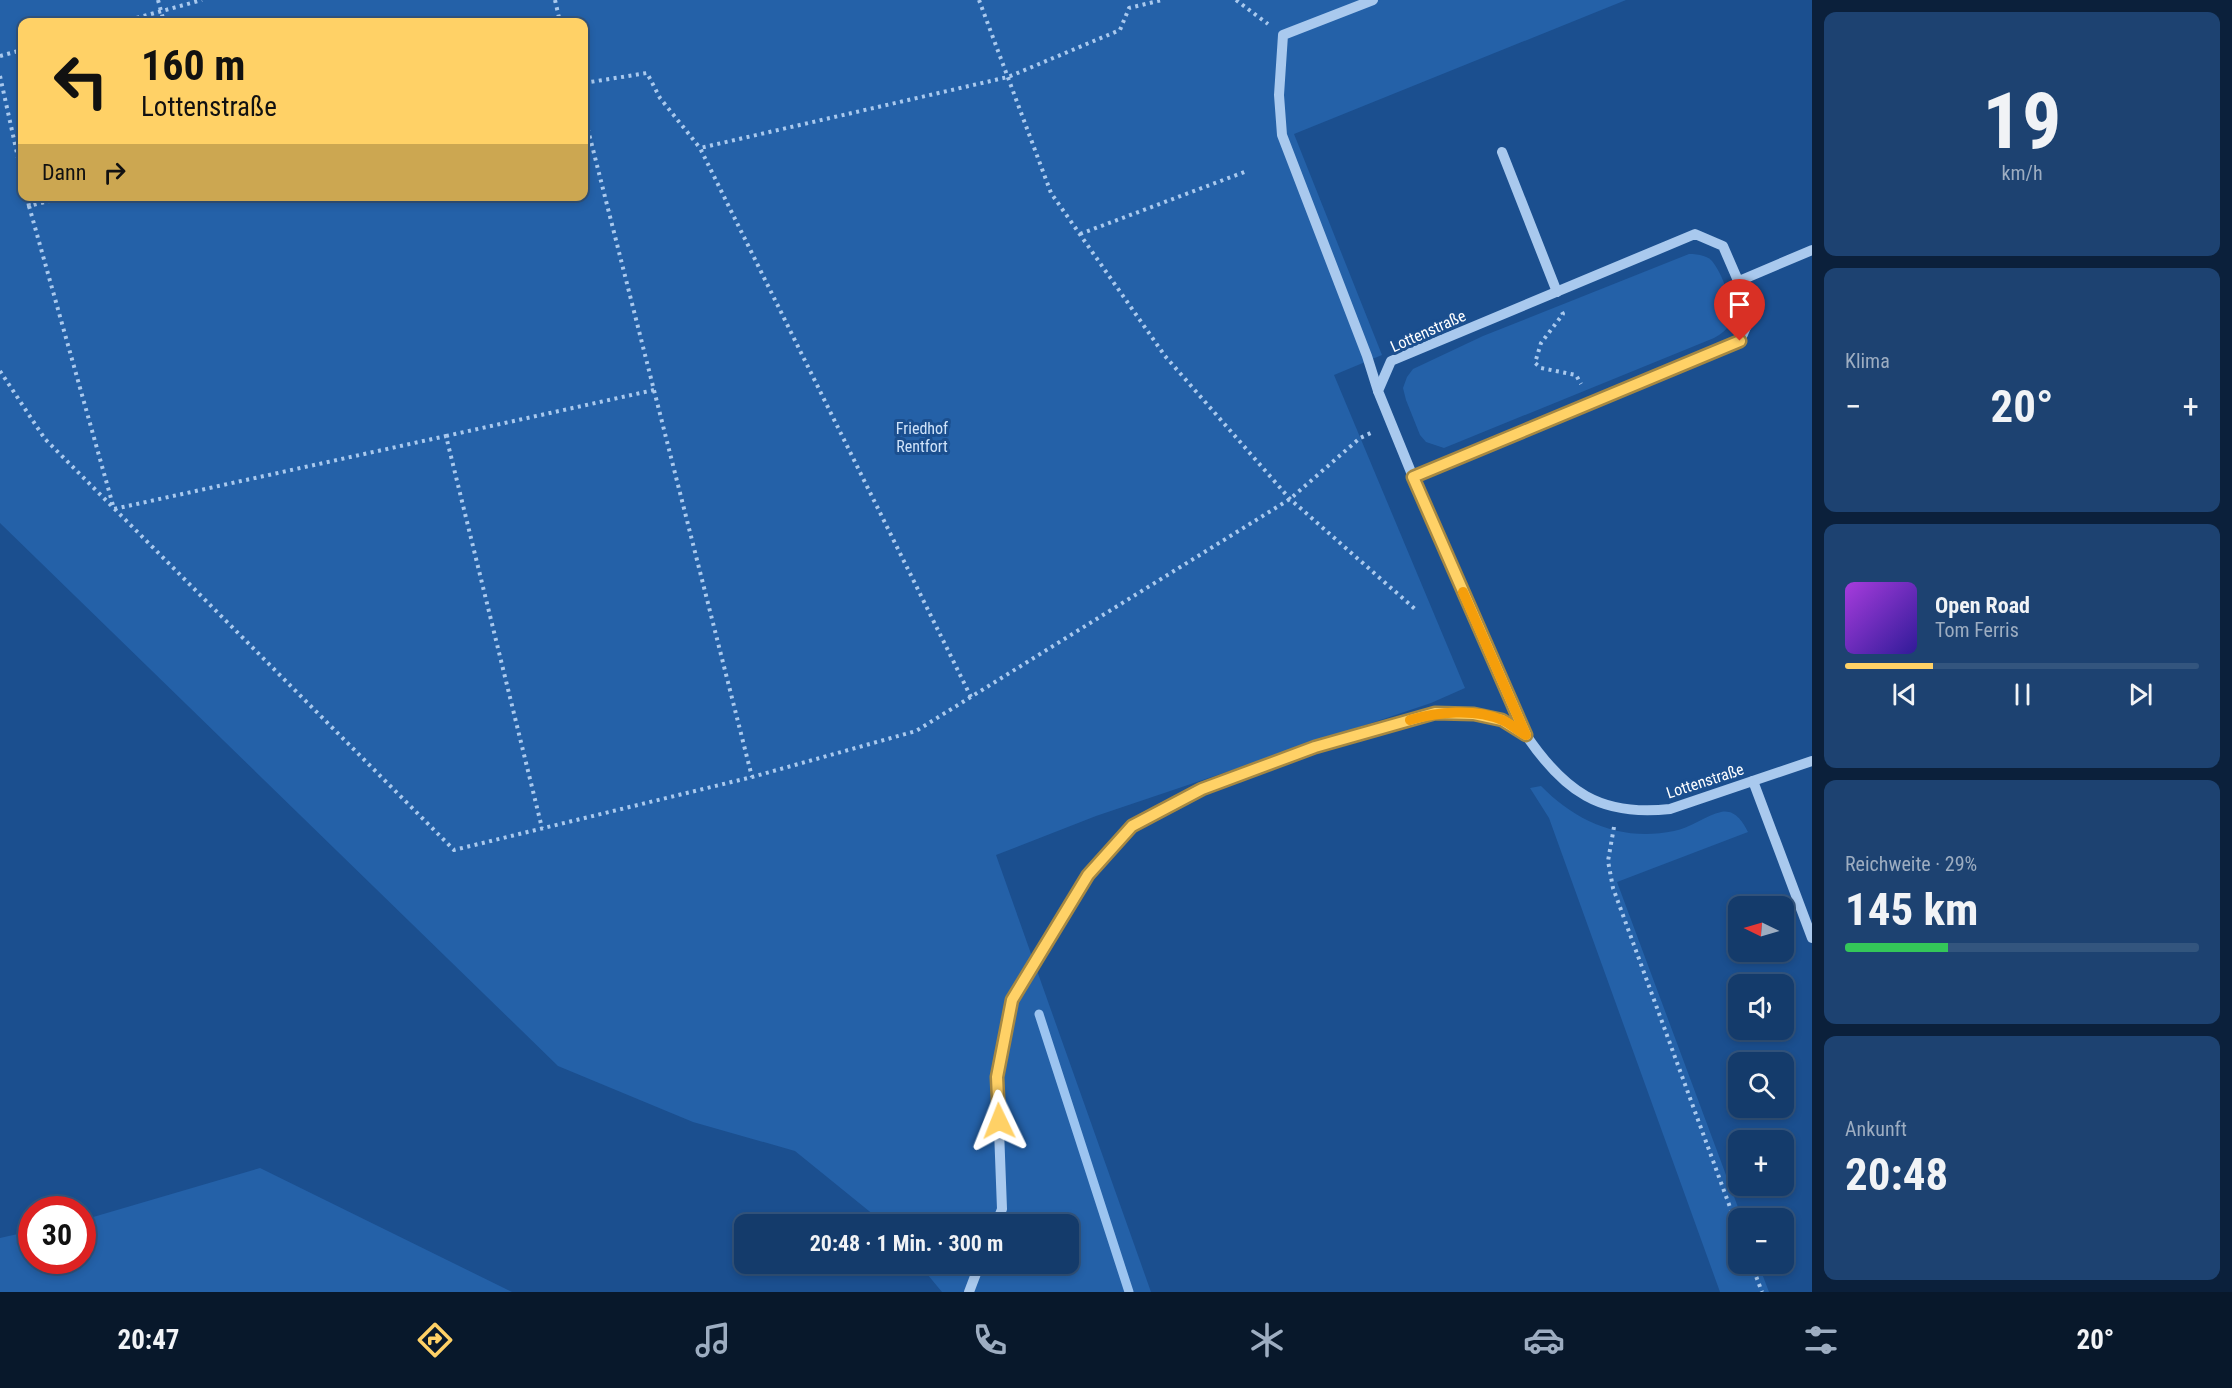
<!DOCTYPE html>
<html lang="de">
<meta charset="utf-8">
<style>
:root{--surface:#143b6b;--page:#1d4271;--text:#f1f3f6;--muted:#9dadc1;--line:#33557e;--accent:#ffd166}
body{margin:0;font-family:"Roboto Condensed",sans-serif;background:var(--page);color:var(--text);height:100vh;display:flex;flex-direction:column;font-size:22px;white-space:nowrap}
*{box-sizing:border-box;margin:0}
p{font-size:20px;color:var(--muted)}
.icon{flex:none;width:33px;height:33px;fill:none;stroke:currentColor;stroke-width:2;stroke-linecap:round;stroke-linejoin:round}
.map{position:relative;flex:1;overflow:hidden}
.details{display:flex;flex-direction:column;gap:12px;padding:12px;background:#0b203b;width:420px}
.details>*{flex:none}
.guide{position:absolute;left:18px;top:18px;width:570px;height:183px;border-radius:12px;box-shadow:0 3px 9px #0003,0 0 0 2px var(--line);background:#ffd166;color:#111;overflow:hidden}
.needle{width:39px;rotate:275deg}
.controls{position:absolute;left:1728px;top:896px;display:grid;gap:12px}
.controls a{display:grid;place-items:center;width:66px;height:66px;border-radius:12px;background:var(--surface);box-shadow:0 3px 9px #0003,0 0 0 2px var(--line);font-size:30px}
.speed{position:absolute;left:18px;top:1196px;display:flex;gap:12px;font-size:30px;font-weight:700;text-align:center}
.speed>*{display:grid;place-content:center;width:78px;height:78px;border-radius:50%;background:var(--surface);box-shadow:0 3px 9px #0003,0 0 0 2px var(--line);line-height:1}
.speed .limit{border:9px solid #d22;background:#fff;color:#111}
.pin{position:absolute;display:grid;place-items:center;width:51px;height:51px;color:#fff;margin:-62px -26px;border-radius:50% 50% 50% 0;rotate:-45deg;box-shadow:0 0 6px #0007}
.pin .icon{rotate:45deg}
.me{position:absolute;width:66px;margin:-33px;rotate:358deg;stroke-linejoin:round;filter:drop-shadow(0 0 4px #0008)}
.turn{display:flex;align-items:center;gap:21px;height:126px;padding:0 24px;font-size:27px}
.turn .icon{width:78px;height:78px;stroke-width:2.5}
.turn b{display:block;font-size:42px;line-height:51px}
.then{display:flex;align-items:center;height:57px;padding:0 24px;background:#0003;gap:12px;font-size:22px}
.big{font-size:45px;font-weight:700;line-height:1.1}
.details .card{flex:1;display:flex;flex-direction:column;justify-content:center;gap:9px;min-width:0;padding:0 21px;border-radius:12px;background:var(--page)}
.details .dial{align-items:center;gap:0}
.dial b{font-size:78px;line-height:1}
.song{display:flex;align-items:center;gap:18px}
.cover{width:72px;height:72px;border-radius:9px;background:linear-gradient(135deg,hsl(280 70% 55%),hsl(250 70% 35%))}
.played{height:6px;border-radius:3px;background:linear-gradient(90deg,var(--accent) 25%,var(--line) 25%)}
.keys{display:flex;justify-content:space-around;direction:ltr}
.heat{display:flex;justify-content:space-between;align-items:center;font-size:33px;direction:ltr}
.charge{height:9px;border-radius:4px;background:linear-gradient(90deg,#34c759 29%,var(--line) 0)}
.trip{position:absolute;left:734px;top:1214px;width:345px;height:60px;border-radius:12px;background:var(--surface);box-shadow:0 3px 9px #0003,0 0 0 2px var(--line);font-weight:700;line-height:60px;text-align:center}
.dock{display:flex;height:96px;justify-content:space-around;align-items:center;background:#08182b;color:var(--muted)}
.dock .icon{width:42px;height:42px}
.dock .current{color:var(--accent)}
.dock b{font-size:27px;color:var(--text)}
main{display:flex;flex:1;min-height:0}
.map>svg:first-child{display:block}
.green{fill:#2461a8;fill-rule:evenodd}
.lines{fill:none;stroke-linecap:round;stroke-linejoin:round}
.stream{stroke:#9cc4f0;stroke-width:9}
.path{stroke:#a9c9ee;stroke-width:4;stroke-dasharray:3 4.5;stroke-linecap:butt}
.minor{stroke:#a9c9ee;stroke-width:10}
.route-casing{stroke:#a68842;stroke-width:15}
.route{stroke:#ffd166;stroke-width:10}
.slow{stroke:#f59e0b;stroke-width:10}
.labels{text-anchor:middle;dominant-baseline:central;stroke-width:6;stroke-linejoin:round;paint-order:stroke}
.street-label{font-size:16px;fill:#fff;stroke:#1b4f8f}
.park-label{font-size:16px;fill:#cfe3fa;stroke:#1b4f8f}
</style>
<main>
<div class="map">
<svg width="1812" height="1292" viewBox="0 0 1812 1292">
<rect width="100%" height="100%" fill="#1b4f8f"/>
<g class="green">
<path d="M0,0H1626L1294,134L1382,355L1334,375L1465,688L1431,703L1096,816L996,855L1151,1292H942L918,1263H1068V1224H885L795,1151L693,1122L558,1066L0,523ZM22,22H584V196H22Z"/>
<path d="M1689,254C1697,254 1705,255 1711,260C1721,270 1736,309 1731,322C1727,330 1721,334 1714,338L1444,448L1426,442L1420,435L1406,400L1403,388L1407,377L1413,369L1483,336Z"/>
<path d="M1541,786C1576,822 1622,842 1674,831C1690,828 1707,815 1721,812C1735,809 1743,822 1748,832L1617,882L1742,1218H1738V1263H1758L1769,1292H1720L1549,818L1530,788Z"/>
<path d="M260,1168L512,1292H0V1238L31,1231L32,1260H82L83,1220Z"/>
</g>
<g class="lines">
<path class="stream" d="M1039,1014L1129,1292"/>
<g class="path">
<path d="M158,0L164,22"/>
<path d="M555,0L560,22"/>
<path d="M979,0L1051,193L1165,356L1290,499L1415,609"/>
<path d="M1236,0L1268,24"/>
<path d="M122,22L202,0"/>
<path d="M0,56L22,50"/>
<path d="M0,76L22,176"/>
<path d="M584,83L647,73L660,98L700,148"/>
<path d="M584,114L752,777"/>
<path d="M27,196L29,206L69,196"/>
<path d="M29,206L114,509L446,436L542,828"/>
<path d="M1080,234L1247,171"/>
<path d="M1562,312L1563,314L1541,343L1535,363L1541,368L1576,375L1581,384"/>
<path d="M0,371L45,439L454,850L752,777L916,731L1290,499L1360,438L1373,432"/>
<path d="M446,436L654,390"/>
<path d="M971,697L700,148L1008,77L1120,30L1129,8L1162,0"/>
<path d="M1614,827L1608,861L1613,888L1738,1229"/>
<path d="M1751,1263L1762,1292"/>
</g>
<g class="minor">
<path d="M1373,0L1283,35L1279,95L1282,135L1367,356L1378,391"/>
<path d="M1502,152L1557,292"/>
<path d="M1739,281L1812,250"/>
<path d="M1413,477L1740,341L1752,313L1723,246L1695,234L1391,361L1378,391L1413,477L1526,735C1564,791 1600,817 1670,809L1812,761"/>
<path d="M1753,781L1812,938"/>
<path d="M996,1224L1002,1209L997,1077L1012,1000L1087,875L1132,826L1202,789L1315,747L1435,713L1474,714L1502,720L1524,734"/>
<path d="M969,1292L980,1263"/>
</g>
</g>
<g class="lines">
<g class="route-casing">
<path id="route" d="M999,1121L997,1077L1012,1000L1088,875L1132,826L1202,789L1315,747L1435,713L1474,714L1502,720L1526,735L1413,477L1740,341"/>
</g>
<use href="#route" class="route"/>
<path class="slow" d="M1410,720C1437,712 1475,708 1502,720C1510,723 1518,731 1526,735L1463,592"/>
</g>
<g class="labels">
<g class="street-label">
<text transform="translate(1428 331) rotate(-24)">Lottenstraße</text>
<text transform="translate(1705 781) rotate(-18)">Lottenstraße</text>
</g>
<g class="park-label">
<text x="922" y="428">Friedhof<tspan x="922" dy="18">Rentfort</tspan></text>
</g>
</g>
</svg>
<div class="controls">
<a><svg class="needle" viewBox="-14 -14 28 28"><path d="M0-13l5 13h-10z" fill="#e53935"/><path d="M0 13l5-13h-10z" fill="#9dadc1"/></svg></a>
<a><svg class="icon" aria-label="sound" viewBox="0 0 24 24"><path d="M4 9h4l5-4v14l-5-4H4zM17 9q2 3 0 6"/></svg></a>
<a><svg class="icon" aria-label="search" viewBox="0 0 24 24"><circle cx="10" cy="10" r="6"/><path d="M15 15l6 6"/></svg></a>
<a>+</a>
<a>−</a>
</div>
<div class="speed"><div class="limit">30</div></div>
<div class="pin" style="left:1740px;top:341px;background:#d93025"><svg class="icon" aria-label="arrive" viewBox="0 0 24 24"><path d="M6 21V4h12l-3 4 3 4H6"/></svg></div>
<svg class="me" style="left:999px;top:1121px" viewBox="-20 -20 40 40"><path d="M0-17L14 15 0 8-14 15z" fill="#ffd166" stroke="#fff" stroke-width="4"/></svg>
<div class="trip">20:48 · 1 Min. · 300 m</div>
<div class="guide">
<div class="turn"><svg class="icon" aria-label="left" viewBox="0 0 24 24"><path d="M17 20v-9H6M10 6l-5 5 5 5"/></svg><div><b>160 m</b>Lottenstraße</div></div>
<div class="then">Dann<svg class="icon" aria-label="right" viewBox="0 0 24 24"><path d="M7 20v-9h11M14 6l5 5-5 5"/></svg></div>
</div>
</div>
<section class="details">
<div class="card dial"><b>19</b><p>km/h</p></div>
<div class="card"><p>Klima</p>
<div class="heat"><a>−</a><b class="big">20°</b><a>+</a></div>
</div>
<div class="card">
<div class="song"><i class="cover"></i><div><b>Open Road</b><p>Tom Ferris</p></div></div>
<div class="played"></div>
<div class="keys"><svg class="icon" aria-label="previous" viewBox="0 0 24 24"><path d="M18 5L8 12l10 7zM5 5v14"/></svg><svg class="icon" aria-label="pause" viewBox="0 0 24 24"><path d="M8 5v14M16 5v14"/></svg><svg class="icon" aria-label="next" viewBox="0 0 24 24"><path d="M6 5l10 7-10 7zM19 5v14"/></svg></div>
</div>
<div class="card"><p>Reichweite · 29%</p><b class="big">145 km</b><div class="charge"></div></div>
<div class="card"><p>Ankunft</p><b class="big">20:48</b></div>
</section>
</main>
<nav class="dock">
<b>20:47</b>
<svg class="icon current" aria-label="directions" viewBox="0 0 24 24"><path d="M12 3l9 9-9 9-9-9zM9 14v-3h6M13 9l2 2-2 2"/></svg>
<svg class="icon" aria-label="music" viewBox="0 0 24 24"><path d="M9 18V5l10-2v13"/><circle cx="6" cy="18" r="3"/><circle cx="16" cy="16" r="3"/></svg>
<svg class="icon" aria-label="phone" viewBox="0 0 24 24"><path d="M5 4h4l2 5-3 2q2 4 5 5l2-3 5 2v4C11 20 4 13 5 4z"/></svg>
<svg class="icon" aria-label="climate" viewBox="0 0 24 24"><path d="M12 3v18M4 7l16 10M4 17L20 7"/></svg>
<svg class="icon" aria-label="car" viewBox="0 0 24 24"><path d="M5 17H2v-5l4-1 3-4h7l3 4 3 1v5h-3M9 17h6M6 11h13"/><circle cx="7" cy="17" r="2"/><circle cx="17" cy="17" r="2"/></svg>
<svg class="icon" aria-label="filters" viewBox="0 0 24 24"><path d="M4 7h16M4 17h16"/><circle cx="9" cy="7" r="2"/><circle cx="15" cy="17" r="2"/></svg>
<b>20°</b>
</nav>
